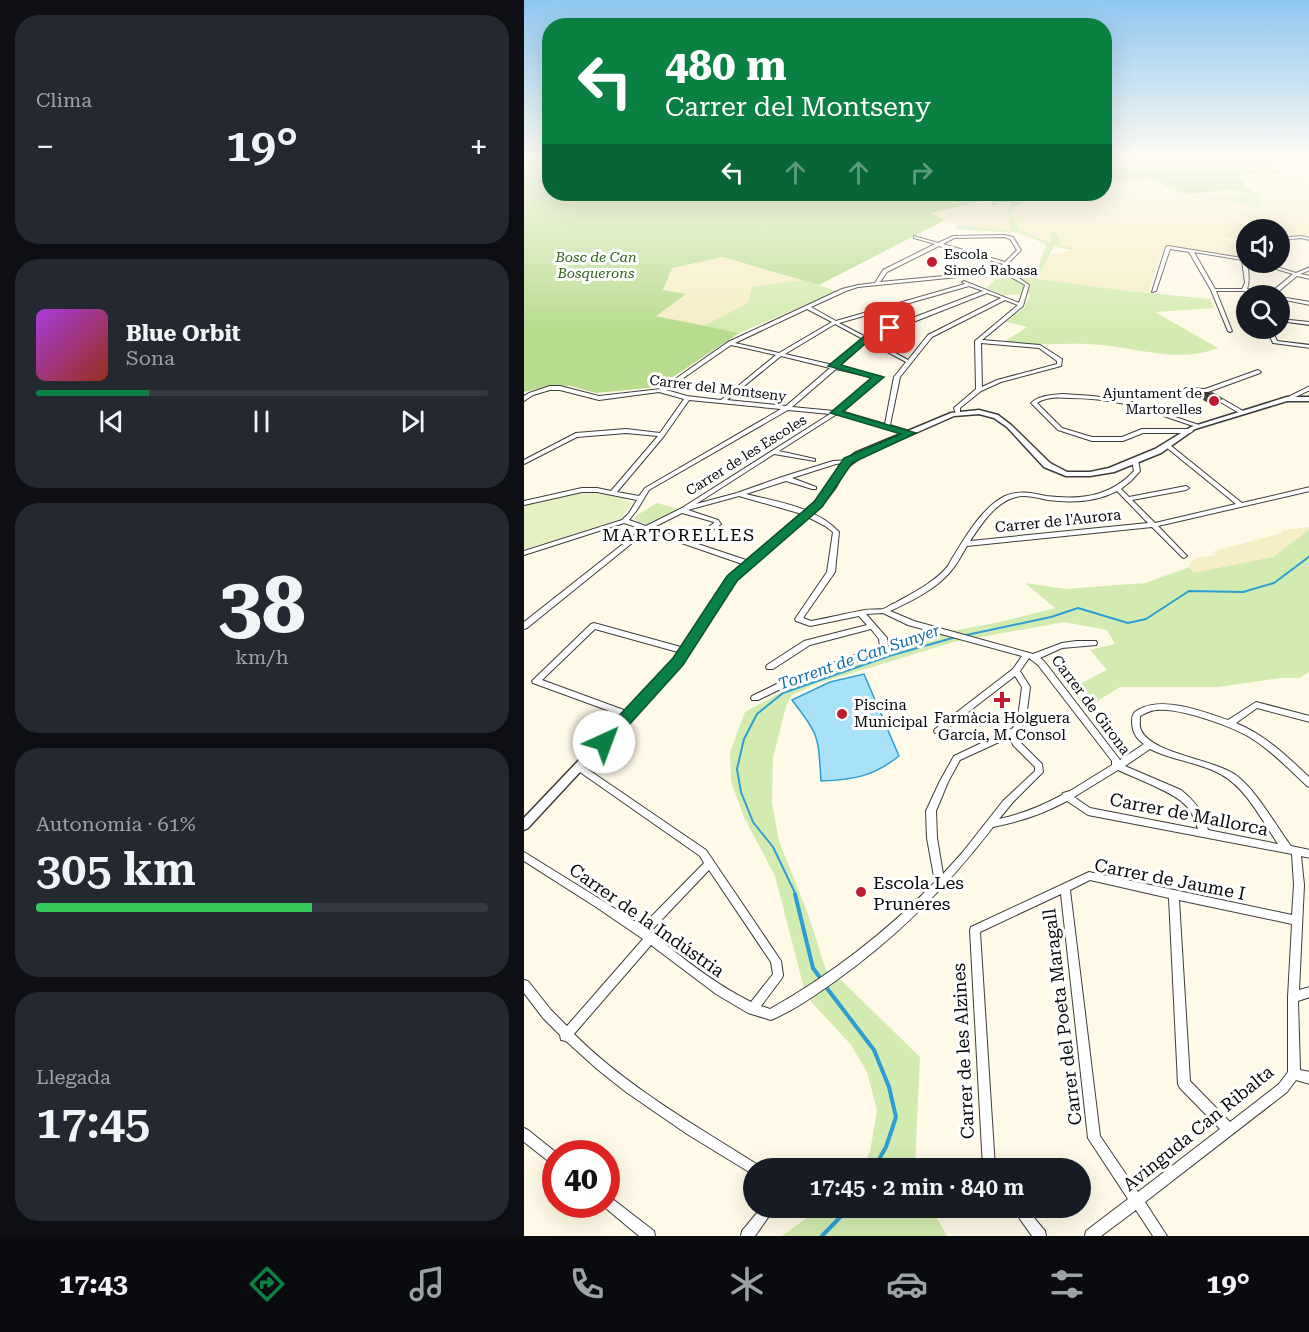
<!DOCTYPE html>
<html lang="es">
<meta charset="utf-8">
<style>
:root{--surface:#171b24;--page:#242831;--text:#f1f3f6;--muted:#9ea1a6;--line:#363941;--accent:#0b8043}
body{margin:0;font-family:"Roboto Serif",serif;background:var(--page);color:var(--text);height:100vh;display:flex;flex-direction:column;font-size:22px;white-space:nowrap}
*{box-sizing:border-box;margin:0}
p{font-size:20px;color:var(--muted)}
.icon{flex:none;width:33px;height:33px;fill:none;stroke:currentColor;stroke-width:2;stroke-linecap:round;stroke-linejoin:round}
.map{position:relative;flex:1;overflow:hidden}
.side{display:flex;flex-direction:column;gap:15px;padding:15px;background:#0d0f14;width:524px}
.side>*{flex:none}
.banner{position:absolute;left:18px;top:18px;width:570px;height:183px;border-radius:24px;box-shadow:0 6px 24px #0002;background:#0b8043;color:#fff;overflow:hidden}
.fabs{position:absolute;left:712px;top:219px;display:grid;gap:12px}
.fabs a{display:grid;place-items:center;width:54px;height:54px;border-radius:50%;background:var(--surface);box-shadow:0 6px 24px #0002;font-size:30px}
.speed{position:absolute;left:18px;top:1140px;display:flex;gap:12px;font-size:30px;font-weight:700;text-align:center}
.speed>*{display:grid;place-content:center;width:78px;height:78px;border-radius:50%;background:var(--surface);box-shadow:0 6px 24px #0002;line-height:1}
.speed .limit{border:9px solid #d22;background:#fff;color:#111}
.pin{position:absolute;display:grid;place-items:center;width:51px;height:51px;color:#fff;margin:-26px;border-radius:12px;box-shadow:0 3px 9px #0006}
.me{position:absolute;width:66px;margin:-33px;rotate:43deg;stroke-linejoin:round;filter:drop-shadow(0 0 4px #0008)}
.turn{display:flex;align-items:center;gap:21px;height:126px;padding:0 24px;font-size:27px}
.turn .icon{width:78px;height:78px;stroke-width:2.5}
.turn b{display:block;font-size:42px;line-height:51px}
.lanes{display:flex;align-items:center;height:57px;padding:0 24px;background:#0003;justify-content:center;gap:30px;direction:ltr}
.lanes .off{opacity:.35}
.big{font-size:45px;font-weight:600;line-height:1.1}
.side .tile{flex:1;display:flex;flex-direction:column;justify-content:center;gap:9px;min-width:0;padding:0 21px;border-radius:24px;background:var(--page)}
.side .dial{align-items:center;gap:0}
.dial b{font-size:78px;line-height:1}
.song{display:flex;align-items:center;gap:18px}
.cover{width:72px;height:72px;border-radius:9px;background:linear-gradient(135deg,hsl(280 70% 55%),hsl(10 70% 35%))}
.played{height:6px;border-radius:3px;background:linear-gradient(90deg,var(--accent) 25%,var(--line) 25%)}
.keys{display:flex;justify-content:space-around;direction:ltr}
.heat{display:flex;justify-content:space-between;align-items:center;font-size:33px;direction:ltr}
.charge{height:9px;border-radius:4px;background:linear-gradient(90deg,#34c759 61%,var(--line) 0)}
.trip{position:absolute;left:219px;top:1158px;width:348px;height:60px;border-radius:30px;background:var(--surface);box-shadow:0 6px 24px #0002;font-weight:600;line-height:60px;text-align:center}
.tab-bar{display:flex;height:96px;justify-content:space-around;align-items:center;background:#090b0e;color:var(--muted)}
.tab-bar .icon{width:42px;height:42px}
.tab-bar .active{color:var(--accent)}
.tab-bar b{font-size:27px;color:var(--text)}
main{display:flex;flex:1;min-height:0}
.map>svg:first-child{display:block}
.farmland{fill:#f6eec6}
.green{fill:#d3ebb0}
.forest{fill:#b7dc8e}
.pitch{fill:#e5f1c2}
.water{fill:#a9e1f9;stroke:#2c9ed4;stroke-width:1.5}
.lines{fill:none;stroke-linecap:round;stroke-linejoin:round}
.stream-far1{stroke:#2c9ed4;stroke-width:2}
.stream{stroke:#2c9ed4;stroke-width:4}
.minor-casing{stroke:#3d3d3d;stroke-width:2}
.tertiary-casing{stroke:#3d3d3d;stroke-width:3}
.minor{fill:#fff;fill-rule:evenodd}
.tertiary{fill:#fff;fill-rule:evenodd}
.wall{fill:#47403c}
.shaded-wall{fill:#3a3431}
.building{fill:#534a46;stroke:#3a3431;stroke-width:1.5}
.route{fill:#0b8043;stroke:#07532c;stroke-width:1.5}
.poi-dot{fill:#c01c30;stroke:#fff;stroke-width:2}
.labels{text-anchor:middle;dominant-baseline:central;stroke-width:6;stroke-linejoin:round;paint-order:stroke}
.far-poi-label{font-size:14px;fill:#0a0a0a;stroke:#fff;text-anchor:start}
.far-park-label{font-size:14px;font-style:italic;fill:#2e6418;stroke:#fff}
.far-street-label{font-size:14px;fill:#0a0a0a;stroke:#fff}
.street-label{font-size:15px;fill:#0a0a0a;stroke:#fff}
.poi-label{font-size:15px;fill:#0a0a0a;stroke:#fff;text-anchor:start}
.water-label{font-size:16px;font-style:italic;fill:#0e6ca1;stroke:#fff}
.quarter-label{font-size:18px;letter-spacing:1.5px;fill:#0a0a0a;stroke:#fff}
.near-street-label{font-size:18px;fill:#0a0a0a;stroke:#fff}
.near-poi-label{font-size:18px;fill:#0a0a0a;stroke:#fff;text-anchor:start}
</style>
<main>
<section class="side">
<div class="tile"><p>Clima</p>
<div class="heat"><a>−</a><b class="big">19°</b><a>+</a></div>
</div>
<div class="tile">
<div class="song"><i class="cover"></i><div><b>Blue Orbit</b><p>Sona</p></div></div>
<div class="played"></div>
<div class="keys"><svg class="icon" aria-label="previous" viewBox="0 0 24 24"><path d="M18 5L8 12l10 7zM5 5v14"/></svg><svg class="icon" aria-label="pause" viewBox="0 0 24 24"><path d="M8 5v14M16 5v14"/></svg><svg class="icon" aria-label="next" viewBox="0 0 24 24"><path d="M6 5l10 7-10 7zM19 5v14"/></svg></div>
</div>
<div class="tile dial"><b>38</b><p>km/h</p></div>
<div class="tile"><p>Autonomía · 61%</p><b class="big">305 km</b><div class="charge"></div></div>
<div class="tile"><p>Llegada</p><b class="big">17:45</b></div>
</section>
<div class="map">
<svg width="786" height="1236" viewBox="0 0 786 1236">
<rect width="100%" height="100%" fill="#fff9e7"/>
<g class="farmland">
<path d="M728,174H758L785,180V239L781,235L756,239V230L730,229L738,227L726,223L723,218L715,221L724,229L718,237L698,239L720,246L714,257L661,248H639L624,293L513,279L526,254H534L548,249L537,245L533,234L527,230L528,243L501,234L493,229L487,214L491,210V206L499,202L496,197H516V200L542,194H580L581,180L608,181L625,179L661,194L707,190L722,193L686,200L709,202L733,207L736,195L722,188L716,178L715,175Z"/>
<path d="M468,199V206L483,201L487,203L482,213L486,218L489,231L433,225L406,213Z"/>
<path d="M199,257L278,280L229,287L224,303L179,326L131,316L161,294L139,290L147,268Z"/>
<path d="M785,527V530L750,557L672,574H669L665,564L672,558L692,555L690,551L758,533L759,530Z"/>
</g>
<g class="green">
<path d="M722,193L736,195L734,199L739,203L733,207L709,202L686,200V198L709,197Z"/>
<path d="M487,203L491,206V210L487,214L493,220L494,229L527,243V229L533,234L537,245L549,248L546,250L530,246L513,279L605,291L686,299L690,308L631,312L694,348C650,365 608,345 563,344C534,343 508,346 480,342L503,327L482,322L501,307L506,294L480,295L462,288L475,276L513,269L522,246L520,243L494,233L432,229L433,225L488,231L485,224L486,218L482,213Z"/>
<path d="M278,280L313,291L215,333L179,326L224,303L228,287Z"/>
<path d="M133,503L155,509L123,524L113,521L111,518L113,515Z"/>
<path d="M785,530V672L776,678H757L694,687H596L561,709L548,688L583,670L566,650L591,644L583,630L540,622L430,642L292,684L268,695L262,706L249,758L248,803L255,841L284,914L302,970L319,982L396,1057L391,1168H337L346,1152L353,1110L343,1072L327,1045L282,996L251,876L220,817L207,781L206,752L221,712L272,684L407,635L476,622L531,608L501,583L542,589L621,583L666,567L669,573L749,557Z"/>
<path d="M297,1208H407L423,1236H258Z"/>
</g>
<g class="forest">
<path d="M0,157H25L26,194H542L516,201V197H496L499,203L491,206L483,201L468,206L467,199L407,213L421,220L295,285L199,257L148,268L139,290L162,294L132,316L215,333L134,387L72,393L46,386L28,385L0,392Z"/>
<path d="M580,157H778V159L746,168L765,172L715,175L722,188L736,195L707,190L661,194L625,179L608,181L581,180Z"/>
</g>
<path class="pitch" d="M65,492L80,493L108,502L98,518L0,550V505L39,495Z"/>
<path class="water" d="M340,674L375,756C350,776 330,780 297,781C294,736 296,736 268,700L306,682Z"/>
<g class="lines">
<g class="stream-far1">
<path d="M438,636L527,617L554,608L604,623L622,619L665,591L719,592L750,583L786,556"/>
<path d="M272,895L249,847L229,822L217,792L213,769L220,739L233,714L259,693L365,656L432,637"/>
</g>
<g class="stream">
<path d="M271,894L289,968L297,979"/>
<path d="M302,987L350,1050L365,1087L372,1117L362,1147L350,1168"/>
<path d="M298,1236L325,1208"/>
</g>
<g class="minor-casing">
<g id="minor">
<path d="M480,235L489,237L497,250L477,271L489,274L505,285L499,306L458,340L516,345L538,359L537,366L477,382L457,391L436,408V414H432L430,408L431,407L452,389L451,341L494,305L481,300L408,337L376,377L366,425L389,432V434H385L313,414L255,451L291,459V461L250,454L172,504L213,493L258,477L309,461L326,460V462L312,464L268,478L292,487V489H288L262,481L222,494C254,502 292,507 315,532L311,572L279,618L287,621C305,618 323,613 341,610C346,609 353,610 359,609C363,608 367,604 371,603C389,593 411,582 424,566C426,562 428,558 431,554C443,534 459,507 481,496C495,490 508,493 522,496C556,500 586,497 610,471L608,460L609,459H613L614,460L616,471L607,481L597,489L605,497L662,486L665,488L662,490L608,500L631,523L712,504L642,447V445H646L718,503L786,487V491L634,526L662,555L663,556L660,558L658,557L628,527L443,546C438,554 434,563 427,571C412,589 388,601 366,611L390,621L509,654L538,643L552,641H572L573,643L572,645L538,648L516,658L520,661L596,760L620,744C612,739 608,731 608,721C608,713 611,711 618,708C642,697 680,712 704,720L732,702L786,716V722L733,708L712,723C741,735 763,756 786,778V787L783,786C766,770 750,753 730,740C711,727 657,708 633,710C627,710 622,713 616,716C616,721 615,726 617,730C627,754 691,759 713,776C732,790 752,826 767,846L786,850V858L777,856L780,885L775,990L786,987V997L774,1001L776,1070L786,1072V1084L772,1080L763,1092L621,1202L643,1236H629L612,1210L577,1236H561L562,1231L604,1199L564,1138L537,894L456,932L471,1168H459L446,930L447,927L565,872L768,915L770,885L768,854L564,815L543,801C519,814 495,822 469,827C423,887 371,939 310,982C290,996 269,1011 247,1020L224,1013L192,994L127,945L50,1034C103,1087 171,1125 234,1165L236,1168H230V1175L163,1134L102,1092L73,1069L42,1041L37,1040L36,1035L19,1018L0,993V980L4,981L27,1010L43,1026L119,939L72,907L0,861V852L79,901L118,926L180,863L176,856L53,770L52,768L53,766L56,765L59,766L182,850L257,961L259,975L258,978L237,1006L246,1009C307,975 362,932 411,882L403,838L402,811L416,781L430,756L489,728L494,718L498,687L491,676L417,733H411L410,731L411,729L489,669L498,656L384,625L359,613L342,614L363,638L364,647L363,649L265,685L234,700H228L227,698L228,696L259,681L356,646L355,639L347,629L286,645L249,669H243L242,667L243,665L280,641L343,625L335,616L286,626L272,621L271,619L303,572L309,532L301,526L278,514L215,496L164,510L194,520L197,524L171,543L228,562L230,564L228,566H224L123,531L3,628L0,629V622L118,529L100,523L0,555V551L98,520L105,513L113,500L73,492H58L0,505V501L58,488H73L87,491L134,436L102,433L53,437L2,463L0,464V460L52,433L102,429L136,433L160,399L135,392L75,400L36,390H26L9,395L0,401V396L5,393L26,386H36L75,396L137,389L204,342L318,289L334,285L351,283L359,270L411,244L390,238V236L414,243L429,236ZM480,237L486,239L493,250L481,262L419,244L430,238ZM415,246L479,264L473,271L356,282L363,272ZM474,273L485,276L501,285L495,303L440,281L438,282L441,284L312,321L287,307L322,291L334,287ZM445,286L459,291L344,335L342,337L315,323ZM463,293L477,298L404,335L384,360L346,339ZM283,309L308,322L255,353L211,343ZM311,324L339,339L309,365L261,354ZM343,341L382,362L370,377L361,424L317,411L358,377L314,366ZM457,343L515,348L533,361V364L473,380L458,387ZM207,345L252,355L197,400L163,396L142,390ZM257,356L306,368L262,406L203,400ZM312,369L351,378L310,411L268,407ZM165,400L257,409L121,488L115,496L93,492L140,436ZM264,410L306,414L161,506L160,507L122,526L105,520L113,510L125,490ZM593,491L624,523L446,541C457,525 471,502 492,497C502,494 514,498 524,500C547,503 572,502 593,491ZM158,513L190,522V523L165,541L128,528ZM505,658L514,665L588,761V765L546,791L539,793L538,795C518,806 498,814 475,819L489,802L519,772L518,764L496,742L494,736L502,718L506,687L496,671ZM486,737L489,745L511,767V771L479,801L438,853L419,874L413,838L412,811L424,782L436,760ZM626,749C649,761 676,762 698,775C722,788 739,822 754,844L684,830C680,813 671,801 657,790L601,766ZM594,770C605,775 617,780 628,785C651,796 667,802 674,829L566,808L550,797ZM185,870L247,962L249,974L227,1002C190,984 158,957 126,932ZM566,880L645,898L654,1084L656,1088L696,1129L614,1192L576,1136L546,890ZM655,900L768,924L764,997V1072L755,1084L706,1122L666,1081Z"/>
<path d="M777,236L786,238V240L777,238L756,240V238Z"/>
<path d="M644,246L718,258L717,252L723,247V250L721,252C723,263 727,278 723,289L745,294L769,274L728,262H737L772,273L786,267V270L776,274L786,276V279L773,276L749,296H738L720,291H692L708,331L706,332L704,331L687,290L665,252L646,249L632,291L628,292L642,247ZM670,252L718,260L721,283L718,289H691Z"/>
<path d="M756,297L786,302V305L756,299Z"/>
<path d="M756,319L786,322V325L756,321Z"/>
<path d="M742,328H747L753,341L786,345V348L749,343Z"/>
<path d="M734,370L737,372L736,373L684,392H662L659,390L662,388L681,389Z"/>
<path d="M786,386V390L765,400L763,401L760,399Z"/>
<path d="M688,393L721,412L722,413L721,414H717L686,396L685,395Z"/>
<path d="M539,394L569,396L604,401L678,426L677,427H673C649,420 626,410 601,404C583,400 564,398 545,398C534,397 522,397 513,403L538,428L568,437H598L618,429H666L669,431L666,433H619L599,441H568L534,430L507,403C516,395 527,395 539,394Z"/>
<path d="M70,623L164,649L165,651L161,654L71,629L18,680L108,713L109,715L108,717H102L9,683L8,681L67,624Z"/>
<path d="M0,1128L4,1130L34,1154H32V1166L28,1164L0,1142Z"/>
<path d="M82,1195L86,1197L130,1231L131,1236H115L78,1205L77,1204H82Z"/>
<path d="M237,1208H250L248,1212L231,1236H217L218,1231Z"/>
<path d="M489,1208H502L521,1231L522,1236H508L491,1212Z"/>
</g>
</g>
<g class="tertiary-casing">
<path id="tertiary" d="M763,397H786V401H763L671,429L637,453L590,472L566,476H542L520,467L483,427L470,418L455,414L430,416L337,457L322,468L311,488L297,506L211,580L157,663L4,828L0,830V818L151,659L205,576L291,502L304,487L316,465L331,453L427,413L455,410L474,415L487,425L526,463L543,472H566L585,468L631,449L667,427Z"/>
</g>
<use href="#minor" class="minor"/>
<use href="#tertiary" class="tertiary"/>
</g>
<path class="wall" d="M680,394L697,399L696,404L690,406L679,400Z"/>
<path class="shaded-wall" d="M697,399L696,404L690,406L691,401Z"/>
<path class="building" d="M686,393L697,399L691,401L680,394Z"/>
<linearGradient id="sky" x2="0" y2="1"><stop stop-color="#8fc6ef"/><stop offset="0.48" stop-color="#fffcf4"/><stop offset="1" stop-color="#fffcf4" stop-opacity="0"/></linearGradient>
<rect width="786" height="330" fill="url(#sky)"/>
<path class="route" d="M362,326L370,328L349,337L317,365L360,377L319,412L392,433L328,463L298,507L213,581L159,665L86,746H75L72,742L75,737L149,658L203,576L290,502L320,458L377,434L306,413L347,378L304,366L343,334Z"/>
<g class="poi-dot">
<circle cx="408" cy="262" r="6"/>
<circle cx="690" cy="401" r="6"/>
<path d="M475 691h6v6h6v6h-6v6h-6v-6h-6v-6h6z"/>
<circle cx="318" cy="714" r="6"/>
<circle cx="337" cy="892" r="6"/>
</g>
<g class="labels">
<g class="far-poi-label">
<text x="420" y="254">Escola<tspan x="420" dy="16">Simeó Rabasa</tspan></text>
<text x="678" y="393" text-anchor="end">Ajuntament de<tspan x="678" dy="16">Martorelles</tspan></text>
</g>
<g class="far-park-label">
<text x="72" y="257">Bosc de Can<tspan x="72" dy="16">Bosquerons</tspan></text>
</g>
<g class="far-street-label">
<text transform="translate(194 388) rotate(7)">Carrer del Montseny</text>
<text transform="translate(222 455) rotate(-32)">Carrer de les Escoles</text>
</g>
<g class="street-label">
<text transform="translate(534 521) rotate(-6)">Carrer de l'Aurora</text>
<text transform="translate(567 705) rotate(53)">Carrer de Girona</text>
</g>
<g class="poi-label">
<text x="330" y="705">Piscina<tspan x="330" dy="17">Municipal</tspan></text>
<text x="478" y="718" text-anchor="middle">Farmàcia Holguera<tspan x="478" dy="17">García, M. Consol</tspan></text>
</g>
<g class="water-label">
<text transform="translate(335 657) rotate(-19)">Torrent de Can Sunyer</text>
</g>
<g class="quarter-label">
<text x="155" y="534">MARTORELLES</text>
</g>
<g class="near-street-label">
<text transform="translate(665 814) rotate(11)">Carrer de Mallorca</text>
<text transform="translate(646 879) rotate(11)">Carrer de Jaume I</text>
<text transform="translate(123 920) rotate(35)">Carrer de la Indústria</text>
<text transform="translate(538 1017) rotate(-97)">Carrer del Poeta Maragall</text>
<text transform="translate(439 1051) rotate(-93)">Carrer de les Alzines</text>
<text transform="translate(674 1128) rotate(-39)">Avinguda Can Ribalta</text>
</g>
<g class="near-poi-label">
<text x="349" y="882">Escola Les<tspan x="349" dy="21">Pruneres</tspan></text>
</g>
</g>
</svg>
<div class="fabs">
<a><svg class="icon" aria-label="sound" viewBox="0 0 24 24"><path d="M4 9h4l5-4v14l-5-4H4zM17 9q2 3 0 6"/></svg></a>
<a><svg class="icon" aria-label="search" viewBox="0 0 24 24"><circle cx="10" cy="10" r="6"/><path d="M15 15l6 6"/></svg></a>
</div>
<div class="speed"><div class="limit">40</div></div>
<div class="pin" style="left:366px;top:328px;background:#d93025"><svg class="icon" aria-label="arrive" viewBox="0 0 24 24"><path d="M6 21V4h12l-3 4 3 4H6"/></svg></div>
<svg class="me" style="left:80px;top:742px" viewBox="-20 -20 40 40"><circle r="19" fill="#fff"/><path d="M0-13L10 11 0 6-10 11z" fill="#0b8043"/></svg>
<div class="trip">17:45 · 2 min · 840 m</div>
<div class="banner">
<div class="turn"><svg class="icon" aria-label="left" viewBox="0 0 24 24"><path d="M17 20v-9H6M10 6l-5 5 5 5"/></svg><div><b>480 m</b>Carrer del Montseny</div></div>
<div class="lanes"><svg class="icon" aria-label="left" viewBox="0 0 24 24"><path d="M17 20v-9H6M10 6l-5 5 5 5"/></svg><svg class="icon off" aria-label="ahead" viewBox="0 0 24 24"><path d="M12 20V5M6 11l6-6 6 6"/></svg><svg class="icon off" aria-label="ahead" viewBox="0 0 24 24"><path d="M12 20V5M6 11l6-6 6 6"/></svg><svg class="icon off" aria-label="right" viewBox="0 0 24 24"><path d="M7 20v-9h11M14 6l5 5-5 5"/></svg></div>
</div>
</div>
</main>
<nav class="tab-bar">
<b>17:43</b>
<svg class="icon active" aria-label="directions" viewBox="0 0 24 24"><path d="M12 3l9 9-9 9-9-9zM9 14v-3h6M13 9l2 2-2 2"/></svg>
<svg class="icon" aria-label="music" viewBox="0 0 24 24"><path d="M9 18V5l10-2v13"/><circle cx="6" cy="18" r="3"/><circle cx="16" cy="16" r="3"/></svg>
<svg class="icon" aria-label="phone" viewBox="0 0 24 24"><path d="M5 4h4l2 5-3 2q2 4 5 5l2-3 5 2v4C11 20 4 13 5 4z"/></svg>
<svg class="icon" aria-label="climate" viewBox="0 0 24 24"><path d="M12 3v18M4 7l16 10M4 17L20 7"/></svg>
<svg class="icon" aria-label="car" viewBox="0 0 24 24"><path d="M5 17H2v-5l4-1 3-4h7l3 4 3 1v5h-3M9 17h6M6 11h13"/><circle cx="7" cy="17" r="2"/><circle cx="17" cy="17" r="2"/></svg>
<svg class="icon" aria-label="filters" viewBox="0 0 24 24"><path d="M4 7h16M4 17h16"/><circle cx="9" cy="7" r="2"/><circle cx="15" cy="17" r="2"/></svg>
<b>19°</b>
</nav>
